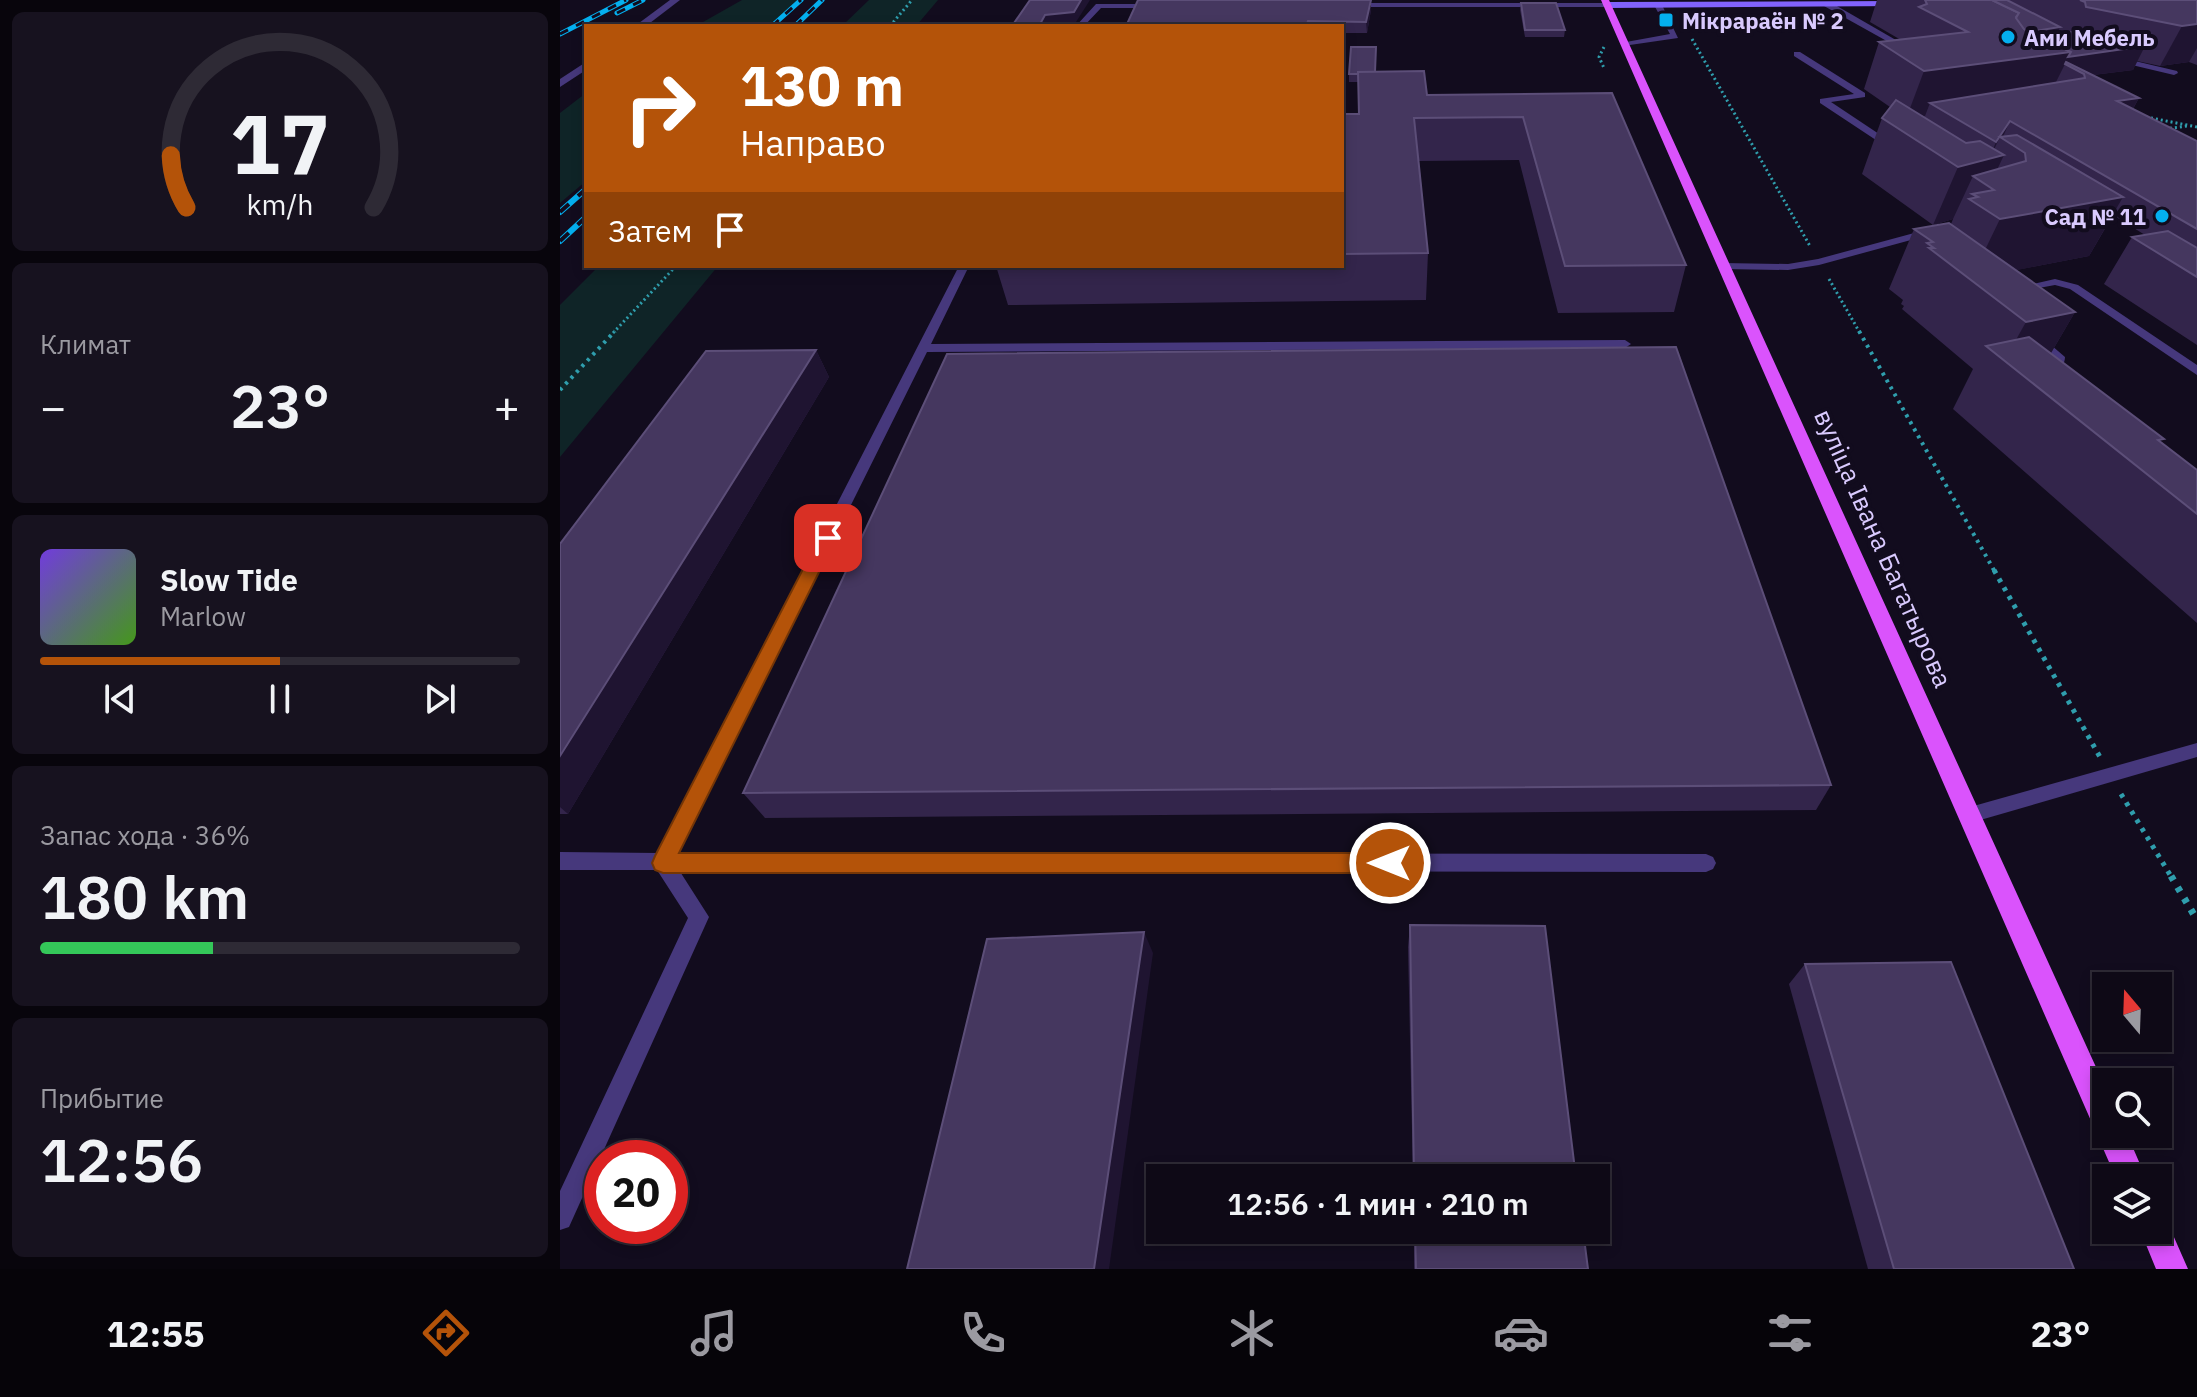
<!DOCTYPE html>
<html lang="ru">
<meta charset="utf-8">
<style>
:root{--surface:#0e0916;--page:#17121f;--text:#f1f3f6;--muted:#9b9aa1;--line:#2e2a35;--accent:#b45309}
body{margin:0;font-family:"IBM Plex Sans",sans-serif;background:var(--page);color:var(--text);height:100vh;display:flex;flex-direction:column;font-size:30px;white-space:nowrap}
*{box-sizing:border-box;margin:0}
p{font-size:26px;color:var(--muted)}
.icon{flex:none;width:44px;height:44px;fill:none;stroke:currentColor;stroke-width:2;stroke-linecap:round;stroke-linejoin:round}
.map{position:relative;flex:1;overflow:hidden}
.side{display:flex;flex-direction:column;gap:12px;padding:12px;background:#08050c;width:560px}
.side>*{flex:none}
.guide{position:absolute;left:24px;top:24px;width:760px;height:244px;border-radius:0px;box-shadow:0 4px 12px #0003,0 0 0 2px var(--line);background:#b45309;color:#fff;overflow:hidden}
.needle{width:52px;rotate:341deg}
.buttons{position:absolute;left:1532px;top:972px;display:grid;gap:16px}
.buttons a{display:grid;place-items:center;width:80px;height:80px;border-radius:0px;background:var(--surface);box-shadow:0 4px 12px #0003,0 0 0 2px var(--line);font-size:40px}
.speed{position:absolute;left:24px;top:1140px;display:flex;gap:16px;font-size:40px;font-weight:700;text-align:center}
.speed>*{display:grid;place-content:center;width:104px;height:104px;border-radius:50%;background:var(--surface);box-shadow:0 4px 12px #0003,0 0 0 2px var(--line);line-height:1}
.speed .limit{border:12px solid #d22;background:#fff;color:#111}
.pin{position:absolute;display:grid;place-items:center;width:68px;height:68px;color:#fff;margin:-34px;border-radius:16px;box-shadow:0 4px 12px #0006}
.me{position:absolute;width:88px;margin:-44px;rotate:270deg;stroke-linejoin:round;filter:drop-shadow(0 0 6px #0008)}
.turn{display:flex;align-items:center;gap:28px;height:168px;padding:0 24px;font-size:36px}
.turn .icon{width:104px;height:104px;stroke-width:2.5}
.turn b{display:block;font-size:56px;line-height:68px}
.then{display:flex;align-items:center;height:76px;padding:0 24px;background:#0003;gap:16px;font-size:30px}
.big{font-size:60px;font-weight:600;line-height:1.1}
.side .tile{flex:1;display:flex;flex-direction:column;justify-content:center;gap:12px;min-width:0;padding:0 28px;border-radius:12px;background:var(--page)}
.side .dial{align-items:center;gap:0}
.dial svg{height:208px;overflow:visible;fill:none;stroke:var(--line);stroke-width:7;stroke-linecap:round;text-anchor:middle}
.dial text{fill:var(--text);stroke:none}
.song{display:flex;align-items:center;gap:24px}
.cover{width:96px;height:96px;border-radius:12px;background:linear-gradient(135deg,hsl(260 70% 55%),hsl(100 70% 35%))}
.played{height:8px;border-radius:4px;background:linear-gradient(90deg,var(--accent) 50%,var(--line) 50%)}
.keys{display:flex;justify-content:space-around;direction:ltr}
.heat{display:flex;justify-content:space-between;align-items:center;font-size:44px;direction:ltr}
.charge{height:12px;border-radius:6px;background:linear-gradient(90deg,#34c759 36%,var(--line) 0)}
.trip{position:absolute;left:586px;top:1164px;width:464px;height:80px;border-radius:0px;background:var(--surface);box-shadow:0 4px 12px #0003,0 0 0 2px var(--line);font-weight:600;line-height:80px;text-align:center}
.tab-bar{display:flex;height:128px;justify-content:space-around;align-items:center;background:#060409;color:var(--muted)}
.tab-bar .icon{width:56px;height:56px}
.tab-bar .active{color:var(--accent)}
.tab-bar b{font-size:36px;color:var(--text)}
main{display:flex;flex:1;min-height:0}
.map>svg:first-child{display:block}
.green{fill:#0f2427}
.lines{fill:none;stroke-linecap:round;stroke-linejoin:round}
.path-far3{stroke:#2f9ead;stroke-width:3;stroke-dasharray:2 3;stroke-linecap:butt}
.path-far2{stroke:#2f9ead;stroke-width:4;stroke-dasharray:3 5;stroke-linecap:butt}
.path-far1{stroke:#2f9ead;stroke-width:5;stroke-dasharray:4 6;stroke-linecap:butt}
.path{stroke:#2f9ead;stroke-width:7;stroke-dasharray:5 8;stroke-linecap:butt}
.lane{fill:#46387c;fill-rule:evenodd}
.street{fill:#46387c;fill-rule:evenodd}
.secondary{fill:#8162fc;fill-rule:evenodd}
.primary{fill:#da53fc;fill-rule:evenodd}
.rail-far1-casing{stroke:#04afef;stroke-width:5}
.rail-casing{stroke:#04afef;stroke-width:6}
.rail-far1{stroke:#120c1e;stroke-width:3;stroke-dasharray:9;stroke-linecap:butt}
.rail{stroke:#120c1e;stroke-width:4;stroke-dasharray:12;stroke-linecap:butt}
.wall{fill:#33254b}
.shaded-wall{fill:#1f1431}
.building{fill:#45375f;stroke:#5c4e78;stroke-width:2}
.route{fill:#b45309;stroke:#753606;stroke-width:2}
.poi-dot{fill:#04afef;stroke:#120c1e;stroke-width:3}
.labels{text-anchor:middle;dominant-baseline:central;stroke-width:8;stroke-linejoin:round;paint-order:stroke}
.far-poi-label{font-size:22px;font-weight:bold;fill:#d9cafe;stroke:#120c1e;text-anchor:start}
.street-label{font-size:26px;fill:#d9cafe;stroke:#120c1e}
</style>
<main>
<section class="side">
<div class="tile dial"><svg viewBox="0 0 100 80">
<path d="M14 69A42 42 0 1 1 86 69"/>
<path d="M14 69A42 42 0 0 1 8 49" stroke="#b45309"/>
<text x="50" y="56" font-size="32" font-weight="700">17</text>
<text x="50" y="72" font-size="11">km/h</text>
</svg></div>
<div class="tile"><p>Климат</p>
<div class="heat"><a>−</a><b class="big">23°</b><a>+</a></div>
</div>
<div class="tile">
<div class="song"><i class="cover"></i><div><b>Slow Tide</b><p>Marlow</p></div></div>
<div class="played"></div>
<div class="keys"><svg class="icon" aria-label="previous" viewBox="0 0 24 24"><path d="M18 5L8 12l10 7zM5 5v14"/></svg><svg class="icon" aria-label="pause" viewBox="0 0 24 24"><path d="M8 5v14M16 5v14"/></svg><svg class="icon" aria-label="next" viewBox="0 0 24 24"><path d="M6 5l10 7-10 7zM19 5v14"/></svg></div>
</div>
<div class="tile"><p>Запас хода · 36%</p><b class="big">180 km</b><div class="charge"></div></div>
<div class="tile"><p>Прибытие</p><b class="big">12:56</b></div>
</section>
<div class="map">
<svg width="1637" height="1269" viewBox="0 0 1637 1269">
<rect width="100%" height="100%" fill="#120c1e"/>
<g class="green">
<path d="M182,0H239L208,26H136Z"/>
<path d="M309,0H378L356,26H282Z"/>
<path d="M26,93V181L0,203V113Z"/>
<path d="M39,266H158L0,457V305Z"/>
</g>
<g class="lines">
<g class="path-far3">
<path d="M330,26L352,0"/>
<path d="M1132,39L1250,246"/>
<path d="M1044,47L1039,57L1044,68"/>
<path d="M1586,117L1637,127"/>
<path d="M1605,129L1627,126"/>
<path d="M1269,279L1300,333"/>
<path d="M53,333L116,266"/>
</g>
<g class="path-far2">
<path d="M1299,331L1435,572"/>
<path d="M0,390L55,331"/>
</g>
<g class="path-far1">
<path d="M1434,570L1540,757"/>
<path d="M1561,794L1612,878"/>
</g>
<path class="path" d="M1611,876L1637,920"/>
<g class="lane">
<path d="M1264,2H1270L1348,47L1341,49L1264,6Z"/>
<path d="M786,3H1048L1052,5L1048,7H789Z"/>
<path d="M1098,3L1102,5L1118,38L1063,46L1066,42L1110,34L1094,5Z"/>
<path d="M536,4H597L601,6L597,8H541L524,26H516Z"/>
<path d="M1234,52H1240L1305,93V97L1271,102L1334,144V148H1328L1260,103V99L1294,94L1234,56Z"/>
<path d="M1558,57L1617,71L1618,73L1614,75L1555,61Z"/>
<path d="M1369,229L1373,230V234L1259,265L1228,270L1163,269L1158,266L1163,263L1228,264L1258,259Z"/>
<path d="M399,266H409L371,344L1065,340L1071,344L1065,348L367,352L118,853L1146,854L1153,857L1156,863L1153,869L1146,872L119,870L149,917L9,1227L0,1230V1191L128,918L97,870H0V852L98,853Z"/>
<path d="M1495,279L1518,285L1637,365V375L1510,289L1495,285L1458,292L1452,289Z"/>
<path d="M1477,333L1505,357C1505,365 1496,378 1488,380L1482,376L1493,358L1471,337Z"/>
<path d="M1637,743V757L1410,823L1403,821L1401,815L1403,809L1410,807Z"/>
</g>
<g class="street">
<path d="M110,0H120L86,26H75Z"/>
<path d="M26,62V70L0,87V79Z"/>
</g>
<path class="secondary" d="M1340,1L1343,6L1048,8L1043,5L1048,2Z"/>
<g class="primary">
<path d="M1041,0H1049L1546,1089V1134H1567L1586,1178H1556Z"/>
<path d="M1598,1216L1606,1219L1628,1269H1596L1580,1230H1598Z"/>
</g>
<g class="rail-far1-casing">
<g id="rail-far1">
<path d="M57,13L83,0"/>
<path d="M212,26L241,0"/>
<path d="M235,26L262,0"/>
<path d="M0,34L66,0"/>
</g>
</g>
<g class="rail-casing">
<g id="rail">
<path d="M0,212L26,189"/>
<path d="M0,241L26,217"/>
</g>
</g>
<use href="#rail-far1" class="rail-far1"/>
<use href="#rail" class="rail"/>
</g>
<g class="wall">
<path d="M578,0H813H811V10L807,33H782V26H567Z"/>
<path d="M1317,0H1637V65L1629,62L1600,66L1577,61L1573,70L1533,75L1579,98L1573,109L1637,141V345L1544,284L1572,237L1585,235L1553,215L1529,256L1456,270L1515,312L1491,353L1601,443L1637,470V623L1393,409L1413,369L1342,309L1344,306L1341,304L1343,300L1329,289L1354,229L1391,224L1393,219L1373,225L1302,174L1322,118L1330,107L1304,89L1319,42L1341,40L1310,22Z"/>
<path d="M961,3L1005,30L1004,37H965L960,10Z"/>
<path d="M816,72L867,95L1052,93L1126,265L1114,312L998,313L959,160L859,161L868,253L866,300L448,305L436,266H782V114H798V82H789V74Z"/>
<path d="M256,350L269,377L8,814H0V544Z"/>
<path d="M1271,785L1256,810L205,818L183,793Z"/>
<path d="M850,925L1016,1178H853L848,947Z"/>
<path d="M1245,964L1514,1269H1308L1229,984Z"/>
<path d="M854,1230H1023L1028,1269H854Z"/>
</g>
<g class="shaded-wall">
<path d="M521,0H530L516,22L479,26L485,15Z"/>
<path d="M811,0V10L807,33L806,22Z"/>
<path d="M1637,24V48L1629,62L1600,66L1622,26Z"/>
<path d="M1500,27L1491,48L1465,32Z"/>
<path d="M1585,46L1573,70L1525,76L1524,74L1505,64L1488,98L1370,103L1365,116L1346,119L1364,71L1440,58Z"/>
<path d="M1579,98L1565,122L1557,101Z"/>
<path d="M1450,121L1442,139L1440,137L1430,158L1444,155L1429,187L1413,176L1393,219L1373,225L1398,167L1429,159L1436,142Z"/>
<path d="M1563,197L1529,256L1411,279L1440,219Z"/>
<path d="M1515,312L1478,375L1444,361L1466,322Z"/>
<path d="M256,350L269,377L8,814L0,807V756Z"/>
<path d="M584,932L593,953L549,1269H534Z"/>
</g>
<g class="building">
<path d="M470,0H521L514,12L485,15L479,26H452Z"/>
<path d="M578,0H811L806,22L748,21L746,26L567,24Z"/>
<path d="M1365,0H1432L1459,13L1456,17L1464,29L1511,52L1364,71L1319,42L1408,32L1359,7L1367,4Z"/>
<path d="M1432,0H1447L1500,27L1469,32L1464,29L1456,18L1459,13Z"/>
<path d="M1520,0H1637V24L1622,26L1526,7L1525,2Z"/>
<path d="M961,3H996L1005,30H965Z"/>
<path d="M1511,32L1585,46L1508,57L1511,52L1482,38Z"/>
<path d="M791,47H816L815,72H798V74H789Z"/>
<path d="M1506,62L1579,98L1557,101L1637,141V229L1450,121L1436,142L1370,103L1525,78L1524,74L1505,64Z"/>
<path d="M864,71L867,95L1052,93L1126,265L1005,266L963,117L854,118L868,253L782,254V114H799L798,72Z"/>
<path d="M1336,100L1406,143L1420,141L1444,155L1398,167L1322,118Z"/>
<path d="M1457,135L1563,197L1440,219L1409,199L1418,197L1412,194L1434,190L1413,176L1466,161L1465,153L1440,137Z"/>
<path d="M1389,223L1515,312L1466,322L1369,248H1374L1367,243L1373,242L1354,229Z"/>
<path d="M1608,231L1637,248V277L1572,237Z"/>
<path d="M1469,337L1604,439L1598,440L1637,470V514L1426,346Z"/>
<path d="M1116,347L1271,785L183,793L387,354Z"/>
<path d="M256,350L0,756V544L146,351Z"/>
<path d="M850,925L985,926L1016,1178H854Z"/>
<path d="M584,932L534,1269H347L427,939Z"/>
<path d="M1391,962L1514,1269H1334L1245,964Z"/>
<path d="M855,1230H1023L1028,1269H856Z"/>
</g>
<path class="route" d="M268,532L276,538L119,853H830L838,856L841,863L838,870L830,873H103L95,870L92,863L95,856L259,538Z"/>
<g class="poi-dot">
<rect x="1098" y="12" width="16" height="16" rx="4"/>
<circle cx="1448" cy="37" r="8"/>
<circle cx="1602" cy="216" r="8"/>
</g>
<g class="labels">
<g class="far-poi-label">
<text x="1122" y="20">Мікрараён № 2</text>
<text x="1464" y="37">Ами Мебель</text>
<text x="1586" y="216" text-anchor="end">Сад № 11</text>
</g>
<g class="street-label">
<text transform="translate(1324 548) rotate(66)">вуліца Івана Багатырова</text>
</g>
</g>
</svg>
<div class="buttons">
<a><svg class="needle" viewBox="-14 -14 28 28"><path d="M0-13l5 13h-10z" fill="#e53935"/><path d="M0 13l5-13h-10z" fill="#9b9aa1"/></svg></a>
<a><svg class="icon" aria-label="search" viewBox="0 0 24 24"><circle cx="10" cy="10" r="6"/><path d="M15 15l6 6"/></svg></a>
<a><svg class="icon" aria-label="layers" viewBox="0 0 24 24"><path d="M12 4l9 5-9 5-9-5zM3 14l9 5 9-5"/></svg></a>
</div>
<div class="speed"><div class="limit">20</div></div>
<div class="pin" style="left:268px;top:538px;background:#d93025"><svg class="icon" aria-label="arrive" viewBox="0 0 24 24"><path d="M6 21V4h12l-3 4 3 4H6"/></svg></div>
<svg class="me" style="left:830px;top:863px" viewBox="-20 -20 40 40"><circle r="17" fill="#b45309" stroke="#fff" stroke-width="3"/><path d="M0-11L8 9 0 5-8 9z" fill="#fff"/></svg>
<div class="trip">12:56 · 1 мин · 210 m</div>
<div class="guide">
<div class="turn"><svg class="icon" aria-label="right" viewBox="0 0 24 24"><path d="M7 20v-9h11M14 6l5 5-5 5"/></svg><div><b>130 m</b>Направо</div></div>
<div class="then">Затем<svg class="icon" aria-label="arrive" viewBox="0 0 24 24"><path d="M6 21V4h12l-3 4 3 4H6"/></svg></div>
</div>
</div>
</main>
<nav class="tab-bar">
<b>12:55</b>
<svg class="icon active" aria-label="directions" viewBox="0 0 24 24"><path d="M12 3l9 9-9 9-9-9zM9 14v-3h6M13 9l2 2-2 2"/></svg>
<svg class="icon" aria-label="music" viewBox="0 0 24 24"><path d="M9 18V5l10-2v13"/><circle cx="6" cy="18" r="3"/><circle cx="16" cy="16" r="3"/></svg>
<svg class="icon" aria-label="phone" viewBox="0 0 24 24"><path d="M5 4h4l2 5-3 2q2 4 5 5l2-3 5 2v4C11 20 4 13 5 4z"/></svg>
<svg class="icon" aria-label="climate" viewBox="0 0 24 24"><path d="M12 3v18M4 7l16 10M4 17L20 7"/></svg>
<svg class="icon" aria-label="car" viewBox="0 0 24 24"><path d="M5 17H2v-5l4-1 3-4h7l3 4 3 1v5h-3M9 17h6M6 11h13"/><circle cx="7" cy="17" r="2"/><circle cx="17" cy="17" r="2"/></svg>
<svg class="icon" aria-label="filters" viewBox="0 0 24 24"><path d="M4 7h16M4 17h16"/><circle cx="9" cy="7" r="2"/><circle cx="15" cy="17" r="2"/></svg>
<b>23°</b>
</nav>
